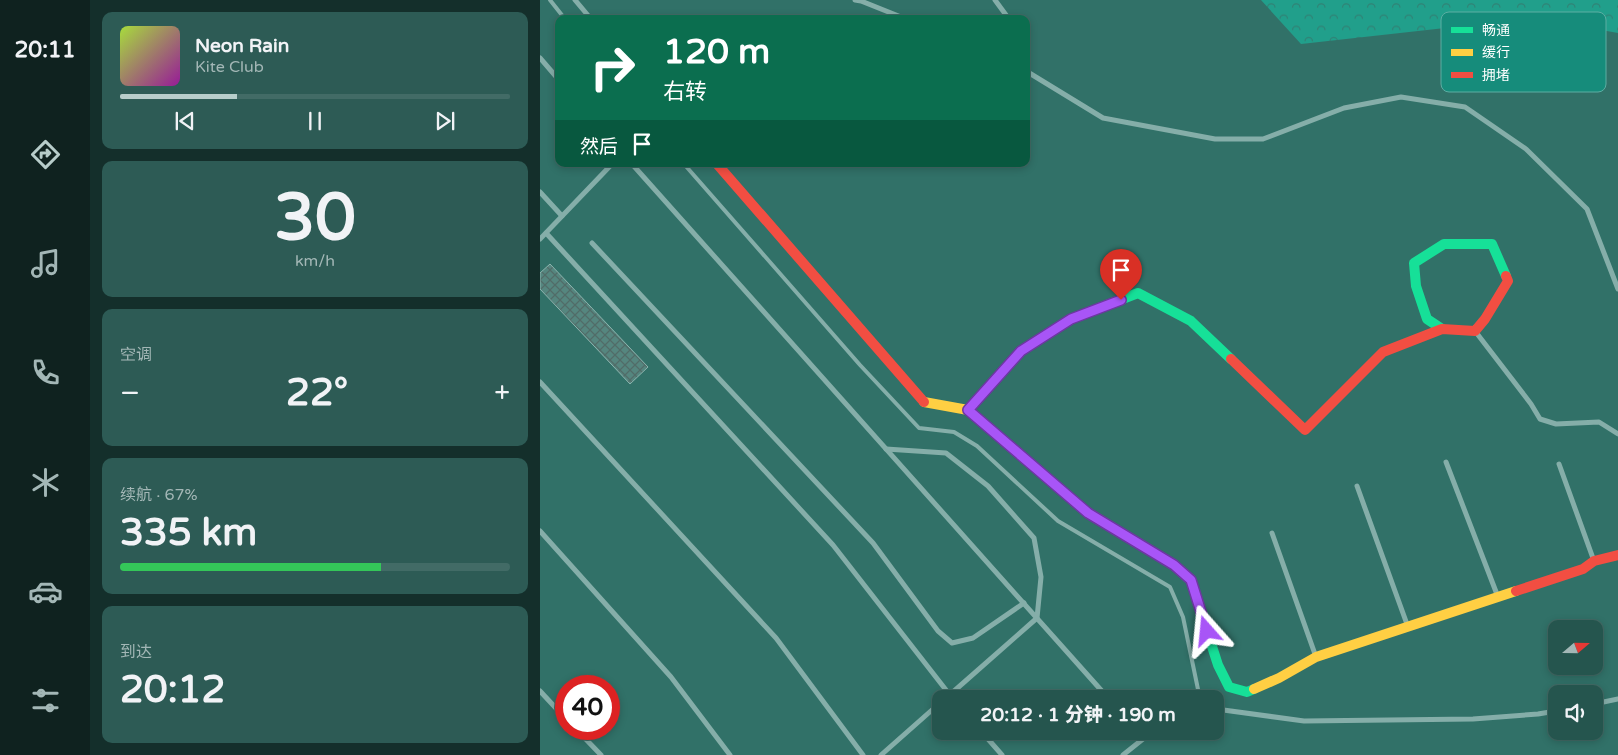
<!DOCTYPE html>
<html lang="zh">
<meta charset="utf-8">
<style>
:root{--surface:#25554e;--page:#2d5b55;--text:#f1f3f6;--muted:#a3b7b6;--line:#426b66;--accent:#b7cdca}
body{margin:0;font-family:"Varela Round","Noto Sans SC",sans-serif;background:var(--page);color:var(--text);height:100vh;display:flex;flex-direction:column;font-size:19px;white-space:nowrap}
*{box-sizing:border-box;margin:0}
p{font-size:16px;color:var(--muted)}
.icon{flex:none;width:28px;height:28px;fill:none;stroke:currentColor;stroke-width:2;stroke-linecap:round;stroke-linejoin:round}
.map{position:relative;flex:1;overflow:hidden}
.panel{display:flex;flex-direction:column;gap:12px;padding:12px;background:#142f2b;width:450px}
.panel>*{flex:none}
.top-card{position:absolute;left:15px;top:15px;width:475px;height:152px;border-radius:10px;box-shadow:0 2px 8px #0003,0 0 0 1px var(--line);background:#0b6e4f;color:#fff;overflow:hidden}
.needle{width:32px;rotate:70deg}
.controls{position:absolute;left:1008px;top:620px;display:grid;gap:10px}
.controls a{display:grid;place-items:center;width:55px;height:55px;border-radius:10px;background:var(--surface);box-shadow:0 2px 8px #0003,0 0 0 1px var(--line);font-size:25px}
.speed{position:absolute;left:15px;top:675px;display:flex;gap:10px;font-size:25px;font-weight:700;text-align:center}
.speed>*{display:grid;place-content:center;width:65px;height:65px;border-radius:50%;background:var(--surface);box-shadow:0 2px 8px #0003,0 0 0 1px var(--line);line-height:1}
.speed .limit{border:8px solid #d22;background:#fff;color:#111}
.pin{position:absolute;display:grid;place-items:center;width:42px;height:42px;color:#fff;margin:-51px -21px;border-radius:50% 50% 50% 0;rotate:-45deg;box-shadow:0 0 5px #0007}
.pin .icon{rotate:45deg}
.me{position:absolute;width:55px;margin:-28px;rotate:342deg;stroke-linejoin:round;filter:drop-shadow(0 0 4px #0008)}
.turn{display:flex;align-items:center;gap:18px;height:105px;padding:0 25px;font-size:22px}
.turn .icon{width:65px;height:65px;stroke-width:2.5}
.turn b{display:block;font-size:35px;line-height:42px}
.then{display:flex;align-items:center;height:48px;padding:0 25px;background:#0003;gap:10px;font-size:19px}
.big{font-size:38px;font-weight:800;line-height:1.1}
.panel .widget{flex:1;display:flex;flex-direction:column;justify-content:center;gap:8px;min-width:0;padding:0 18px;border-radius:10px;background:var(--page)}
.panel .dial{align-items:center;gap:0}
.dial b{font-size:65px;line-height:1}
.song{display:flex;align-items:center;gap:15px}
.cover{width:60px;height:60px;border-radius:8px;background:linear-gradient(135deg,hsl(80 70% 55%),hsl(300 70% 35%))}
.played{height:5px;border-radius:2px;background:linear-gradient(90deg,var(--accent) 30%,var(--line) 30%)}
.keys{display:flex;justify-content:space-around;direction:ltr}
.heat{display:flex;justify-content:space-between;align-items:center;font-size:28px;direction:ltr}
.charge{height:8px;border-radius:4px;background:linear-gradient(90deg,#34c759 67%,var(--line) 0)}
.trip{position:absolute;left:392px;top:690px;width:292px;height:50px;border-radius:10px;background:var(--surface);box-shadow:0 2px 8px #0003,0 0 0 1px var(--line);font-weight:800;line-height:50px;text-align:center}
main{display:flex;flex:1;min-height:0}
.menu{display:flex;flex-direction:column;width:90px;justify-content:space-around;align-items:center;background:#0f221f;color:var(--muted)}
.menu .icon{width:35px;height:35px}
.menu .active{color:var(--accent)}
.menu b{font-size:22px;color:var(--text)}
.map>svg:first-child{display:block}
.forest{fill:url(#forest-crowns)}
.building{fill:url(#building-cross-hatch);stroke:#8cb4ae}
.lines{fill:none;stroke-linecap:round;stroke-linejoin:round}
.lane{stroke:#85aea9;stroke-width:4}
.street{stroke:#85aea9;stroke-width:5}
.fast{stroke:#16e098;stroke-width:10}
.slow{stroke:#ffcf43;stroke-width:10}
.jam{stroke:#f24e42;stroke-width:10}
.route-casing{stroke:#6d37a1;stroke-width:12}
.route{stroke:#a855f7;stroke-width:9}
.key{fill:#168c7b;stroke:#5caea3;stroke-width:1}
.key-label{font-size:14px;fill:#fff}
</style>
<main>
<nav class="menu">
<b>20:11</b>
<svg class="icon active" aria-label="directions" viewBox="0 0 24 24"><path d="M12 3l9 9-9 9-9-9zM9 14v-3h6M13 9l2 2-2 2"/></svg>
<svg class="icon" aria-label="music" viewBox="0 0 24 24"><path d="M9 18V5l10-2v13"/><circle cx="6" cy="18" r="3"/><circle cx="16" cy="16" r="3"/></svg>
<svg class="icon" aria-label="phone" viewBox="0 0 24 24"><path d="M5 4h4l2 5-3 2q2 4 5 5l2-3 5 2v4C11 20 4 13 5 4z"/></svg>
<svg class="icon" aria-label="climate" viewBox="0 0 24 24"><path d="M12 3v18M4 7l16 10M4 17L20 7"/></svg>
<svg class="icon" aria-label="car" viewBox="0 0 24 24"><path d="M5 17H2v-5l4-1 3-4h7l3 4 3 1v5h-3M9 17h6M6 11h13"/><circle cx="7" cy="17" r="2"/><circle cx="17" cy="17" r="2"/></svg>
<svg class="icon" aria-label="filters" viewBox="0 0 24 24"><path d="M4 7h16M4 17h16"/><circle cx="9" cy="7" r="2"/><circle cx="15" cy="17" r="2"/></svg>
</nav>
<section class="panel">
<div class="widget">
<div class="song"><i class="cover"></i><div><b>Neon Rain</b><p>Kite Club</p></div></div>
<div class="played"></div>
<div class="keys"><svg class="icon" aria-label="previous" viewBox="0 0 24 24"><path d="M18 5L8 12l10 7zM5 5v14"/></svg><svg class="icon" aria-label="pause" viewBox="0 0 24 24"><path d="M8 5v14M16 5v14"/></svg><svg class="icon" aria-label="next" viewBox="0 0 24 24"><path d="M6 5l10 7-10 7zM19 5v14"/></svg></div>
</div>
<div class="widget dial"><b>30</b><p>km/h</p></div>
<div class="widget"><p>空调</p>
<div class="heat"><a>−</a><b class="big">22°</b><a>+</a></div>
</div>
<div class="widget"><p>续航 · 67%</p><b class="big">335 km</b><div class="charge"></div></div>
<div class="widget"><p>到达</p><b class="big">20:12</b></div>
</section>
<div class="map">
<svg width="1078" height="755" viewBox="0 0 1078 755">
<defs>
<pattern id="forest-crowns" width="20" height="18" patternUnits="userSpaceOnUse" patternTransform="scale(1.25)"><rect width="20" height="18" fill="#219f8b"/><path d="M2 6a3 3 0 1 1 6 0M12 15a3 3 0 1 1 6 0" fill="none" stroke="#308275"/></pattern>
<pattern id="building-cross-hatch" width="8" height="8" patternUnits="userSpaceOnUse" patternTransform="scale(1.25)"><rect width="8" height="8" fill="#55867f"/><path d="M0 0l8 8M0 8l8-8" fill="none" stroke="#516c68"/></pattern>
</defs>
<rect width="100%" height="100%" fill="#317168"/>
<path class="forest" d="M721,0H1078V33L995,18L761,44Z"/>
<path class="building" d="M10,264L108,367L90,384L0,289V273Z"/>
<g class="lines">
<g class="lane">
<path d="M10,0L25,19"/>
<path d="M144,164L320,365L379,428L414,432L437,446L518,521L630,587L643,617L660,699"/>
</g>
<g class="street">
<path d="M35,0L51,19"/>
<path d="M315,0L321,1L366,19"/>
<path d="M455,0L466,15"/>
<path d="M0,58L19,80"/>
<path d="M486,71L563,118L675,139H723L804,108L861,97L925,107L986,149L1047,209L1078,289"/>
<path d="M92,164L569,699"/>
<path d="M0,192L22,216"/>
<path d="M6,233L293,545L413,699"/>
<path d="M0,239L72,164"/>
<path d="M52,243L333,543L398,631L412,643L433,638L484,603"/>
<path d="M935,331L991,404L1000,419L1016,424L1059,422L1078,434"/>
<path d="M0,382L236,638L323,755"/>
<path d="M346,449L406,453L448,486L494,538L501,577L497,618L405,699"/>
<path d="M906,462L958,597"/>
<path d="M1019,464L1054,561"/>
<path d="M817,486L868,627"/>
<path d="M0,531L131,677L190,755"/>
<path d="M732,533L776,657"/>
<path d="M0,691L26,719"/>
<path d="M1054,704L1078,699"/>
<path d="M676,709L764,721L933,719L998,714L1016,711"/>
<path d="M36,729L61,755"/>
<path d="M441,731L462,755"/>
<path d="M341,755L401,702"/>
<path d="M583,755L613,731"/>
</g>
<g class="fast">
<path d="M902,329L887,319L876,286L874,263L904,244H952L966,276"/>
<path d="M428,410L481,351L531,319L598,293L651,321L691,359"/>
<path d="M557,518L634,565L651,581L678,665L689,687L707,692L714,689"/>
</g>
<g class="slow">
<path d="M384,402L428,410L548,513L557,518"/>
<path d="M714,689L739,678L776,657L976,591"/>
</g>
<g class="jam">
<path d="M177,164L384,402"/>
<path d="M691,359L765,430L843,352L902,329L935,331L945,319L968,281L966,276"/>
<path d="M976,591L1043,569L1054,561L1078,555"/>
</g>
</g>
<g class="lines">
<g class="route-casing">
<path id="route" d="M581,300L531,319L481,351L428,410L548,513L634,565L651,580L667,631"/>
</g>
<use href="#route" class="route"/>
</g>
<rect x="901" y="12" width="165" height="80" rx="8" class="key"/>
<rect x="911" y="27" width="22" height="6" fill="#16e098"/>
<rect x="911" y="49" width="22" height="7" fill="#ffcf43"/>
<rect x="911" y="72" width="22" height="6" fill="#f24e42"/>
<g class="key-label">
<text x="942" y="35">畅通</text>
<text x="942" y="57">缓行</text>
<text x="942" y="80">拥堵</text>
</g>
</svg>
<div class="controls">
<a><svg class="needle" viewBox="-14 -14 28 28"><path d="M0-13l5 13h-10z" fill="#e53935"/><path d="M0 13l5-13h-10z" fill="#a3b7b6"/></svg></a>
<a><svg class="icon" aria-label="sound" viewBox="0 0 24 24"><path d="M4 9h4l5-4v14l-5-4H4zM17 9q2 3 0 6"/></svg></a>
</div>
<div class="speed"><div class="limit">40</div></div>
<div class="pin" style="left:581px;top:300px;background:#d93025"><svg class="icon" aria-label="arrive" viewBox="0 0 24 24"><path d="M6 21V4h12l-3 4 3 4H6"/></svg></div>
<svg class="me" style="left:667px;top:631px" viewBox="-20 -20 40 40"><path d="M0-17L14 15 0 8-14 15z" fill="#a855f7" stroke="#fff" stroke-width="4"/></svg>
<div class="trip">20:12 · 1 分钟 · 190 m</div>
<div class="top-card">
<div class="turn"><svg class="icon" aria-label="right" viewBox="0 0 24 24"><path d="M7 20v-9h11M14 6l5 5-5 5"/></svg><div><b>120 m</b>右转</div></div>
<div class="then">然后<svg class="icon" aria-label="arrive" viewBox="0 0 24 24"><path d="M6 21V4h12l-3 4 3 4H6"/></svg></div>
</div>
</div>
</main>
